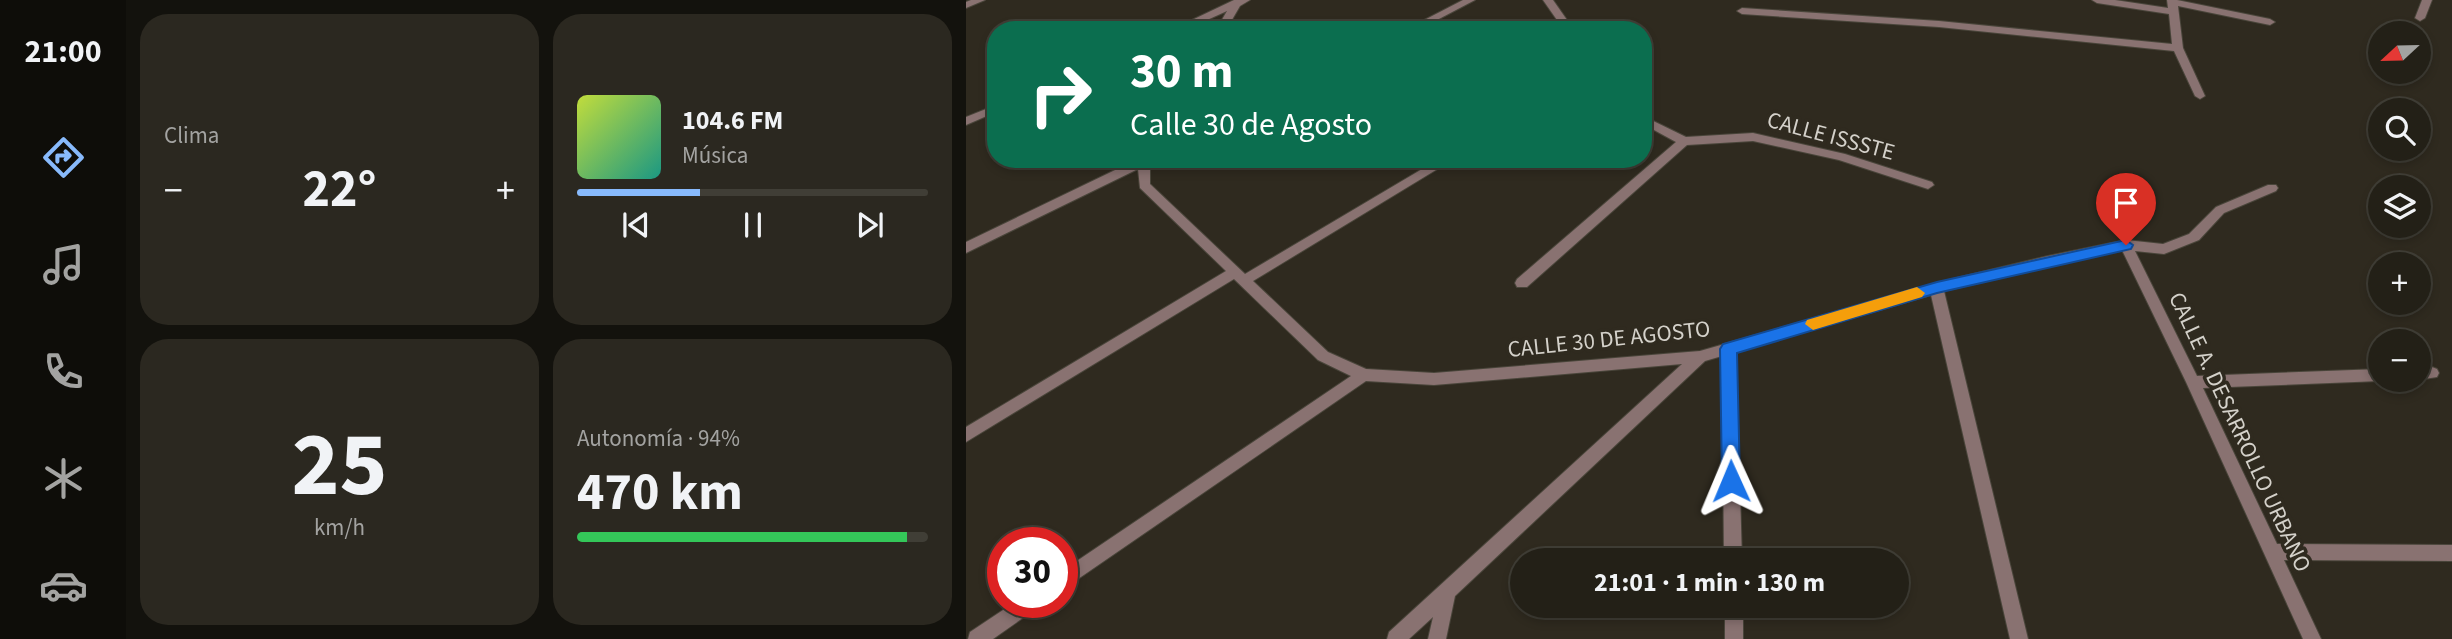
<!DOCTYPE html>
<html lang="es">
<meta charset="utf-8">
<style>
:root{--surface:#232017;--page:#2b2820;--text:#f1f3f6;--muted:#a3a3a1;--line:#403e36;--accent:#88bafc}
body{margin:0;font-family:"Source Sans 3",sans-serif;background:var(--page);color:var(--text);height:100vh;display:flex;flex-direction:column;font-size:26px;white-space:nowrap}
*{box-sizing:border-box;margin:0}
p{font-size:23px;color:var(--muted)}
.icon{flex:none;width:38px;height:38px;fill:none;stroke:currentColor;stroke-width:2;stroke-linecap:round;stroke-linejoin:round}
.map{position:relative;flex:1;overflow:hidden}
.panel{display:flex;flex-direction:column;gap:14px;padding:14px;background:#13120d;width:840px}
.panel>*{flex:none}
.guide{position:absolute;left:21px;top:21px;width:665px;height:147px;border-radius:28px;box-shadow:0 4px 10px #0003,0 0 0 2px var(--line);background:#0b6e4f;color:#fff;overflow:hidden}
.needle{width:46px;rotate:248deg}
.controls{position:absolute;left:1402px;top:21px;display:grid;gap:14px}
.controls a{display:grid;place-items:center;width:63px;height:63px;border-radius:50%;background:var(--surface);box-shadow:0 4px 10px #0003,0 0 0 2px var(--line);font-size:35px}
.speed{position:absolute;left:21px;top:527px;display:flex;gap:14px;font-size:35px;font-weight:700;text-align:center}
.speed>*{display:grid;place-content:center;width:91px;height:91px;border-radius:50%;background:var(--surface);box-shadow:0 4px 10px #0003,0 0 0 2px var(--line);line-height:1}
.speed .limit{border:10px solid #d22;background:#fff;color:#111}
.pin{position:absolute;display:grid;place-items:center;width:60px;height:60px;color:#fff;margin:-72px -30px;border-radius:50% 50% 50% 0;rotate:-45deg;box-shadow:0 0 7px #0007}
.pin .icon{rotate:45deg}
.me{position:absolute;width:77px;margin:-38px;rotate:359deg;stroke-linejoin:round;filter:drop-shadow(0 0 5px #0008)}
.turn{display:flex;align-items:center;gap:24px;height:147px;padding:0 28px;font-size:32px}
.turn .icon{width:91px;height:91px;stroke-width:2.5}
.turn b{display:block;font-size:49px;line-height:60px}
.big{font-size:52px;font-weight:700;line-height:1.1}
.panel .tile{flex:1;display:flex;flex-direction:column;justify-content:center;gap:10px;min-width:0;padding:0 24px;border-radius:28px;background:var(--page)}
.panel .dial{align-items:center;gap:0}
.dial b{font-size:91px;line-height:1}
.song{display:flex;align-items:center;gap:21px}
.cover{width:84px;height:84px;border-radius:10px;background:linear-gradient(135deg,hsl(70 70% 55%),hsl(170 70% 35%))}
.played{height:7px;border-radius:4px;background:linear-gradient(90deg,var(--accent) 35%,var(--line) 35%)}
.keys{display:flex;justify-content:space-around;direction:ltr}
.heat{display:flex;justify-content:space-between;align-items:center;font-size:38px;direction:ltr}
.charge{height:10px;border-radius:5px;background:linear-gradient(90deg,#34c759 94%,var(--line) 0)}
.panel .tiles{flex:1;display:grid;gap:14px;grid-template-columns:repeat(2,1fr)}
.trip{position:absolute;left:544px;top:548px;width:399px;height:70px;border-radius:35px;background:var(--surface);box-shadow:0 4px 10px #0003,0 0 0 2px var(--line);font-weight:700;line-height:70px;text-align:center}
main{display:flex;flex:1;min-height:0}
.menu{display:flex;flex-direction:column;width:126px;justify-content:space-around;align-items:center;background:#0e0d09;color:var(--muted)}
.menu .icon{width:49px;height:49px}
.menu .on{color:var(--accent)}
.menu b{font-size:32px;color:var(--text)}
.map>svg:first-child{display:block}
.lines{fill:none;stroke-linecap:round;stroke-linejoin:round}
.street-casing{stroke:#49453a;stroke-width:2}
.street{fill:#897271;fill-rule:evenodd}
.route{fill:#1a73e8;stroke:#114b97;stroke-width:2}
.slow{fill:#f59e0b}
.labels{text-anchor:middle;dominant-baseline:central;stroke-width:7;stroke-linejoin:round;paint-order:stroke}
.street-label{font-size:23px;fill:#d4d1ca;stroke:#2f2a1f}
</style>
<main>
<nav class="menu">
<b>21:00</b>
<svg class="icon on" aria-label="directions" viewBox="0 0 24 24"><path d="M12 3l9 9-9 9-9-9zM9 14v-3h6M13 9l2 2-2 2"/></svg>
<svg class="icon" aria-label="music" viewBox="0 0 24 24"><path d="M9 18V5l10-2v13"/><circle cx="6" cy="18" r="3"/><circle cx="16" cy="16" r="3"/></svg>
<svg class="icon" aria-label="phone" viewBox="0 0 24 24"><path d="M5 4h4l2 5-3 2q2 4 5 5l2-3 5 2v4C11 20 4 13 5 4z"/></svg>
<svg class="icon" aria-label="climate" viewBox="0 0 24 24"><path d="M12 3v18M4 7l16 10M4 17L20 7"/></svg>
<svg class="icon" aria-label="car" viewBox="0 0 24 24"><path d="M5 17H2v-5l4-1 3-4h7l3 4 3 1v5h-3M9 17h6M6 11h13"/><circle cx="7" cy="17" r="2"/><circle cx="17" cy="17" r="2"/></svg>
</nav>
<section class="panel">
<div class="tiles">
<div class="tile"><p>Clima</p>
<div class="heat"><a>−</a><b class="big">22°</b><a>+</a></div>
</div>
<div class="tile">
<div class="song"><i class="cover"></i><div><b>104.6 FM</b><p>Música</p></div></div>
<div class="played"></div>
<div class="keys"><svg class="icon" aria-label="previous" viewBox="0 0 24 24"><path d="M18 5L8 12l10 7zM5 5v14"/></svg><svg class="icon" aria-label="pause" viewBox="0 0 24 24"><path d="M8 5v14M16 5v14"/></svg><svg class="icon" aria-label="next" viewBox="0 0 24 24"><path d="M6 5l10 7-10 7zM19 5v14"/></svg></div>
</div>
<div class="tile dial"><b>25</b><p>km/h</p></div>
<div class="tile"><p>Autonomía · 94%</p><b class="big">470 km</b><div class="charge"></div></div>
</div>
</section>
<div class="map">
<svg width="1486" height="639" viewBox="0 0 1486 639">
<rect width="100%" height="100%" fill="#2f2a1f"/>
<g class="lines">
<g class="street-casing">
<g id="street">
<path d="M5,0H19L0,8V2Z"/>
<path d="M268,0H284L274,6L260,30H250L261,11L219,30H205Z"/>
<path d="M497,0H509L452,30H439Z"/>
<path d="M577,0H587L608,30H598Z"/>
<path d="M1126,0H1149L1202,8L1201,0H1211L1304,19L1309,22L1304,25L1212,6L1217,48L1239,96L1234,99L1229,96L1208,51L973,27L776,14L771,11L776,8L973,21L1206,44L1203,14L1131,3Z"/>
<path d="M1456,0H1466L1459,18L1454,21L1449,18Z"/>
<path d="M30,105V112L0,125V117Z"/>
<path d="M677,116L720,137L787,133L879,154L966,182L968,185L962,189L873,160L787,141L721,145L561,287H551L549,283L551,279L710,142L677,124Z"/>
<path d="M172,159H186L184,163V184L279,274L473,159H488L287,281L362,352L400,369L468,373L734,351L970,283L1082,256L1160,240L1197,244L1223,234L1250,207L1302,185H1310L1312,188L1310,191L1258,213L1233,240L1198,254L1169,251L1231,376L1414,369V380H1418L1414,381L1237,388L1311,544L1486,545V561L1318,560L1355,639H1337L1220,382L1156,250L978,291L1062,639H1044L965,295L770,352L776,560H758L756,356L739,361L489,596L480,639H462L467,617L443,639H421L423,632L716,364L468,385L400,381L96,590V571L385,376L352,360L268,279L0,442V427L260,271L174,188L172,169L0,253V242Z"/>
<path d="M1466,367L1471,369L1473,373L1471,377L1452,380H1451L1452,368Z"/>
<path d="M49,602H74L71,608L27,639H2L4,632Z"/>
<rect x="759" y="606" width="18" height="33"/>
</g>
</g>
<use href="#street" class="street"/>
</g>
<path class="route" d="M1160,240L1167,245L1165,249L971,293L771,353L774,481L772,487L765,489L759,487L756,481L754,349L757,344L971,282Z"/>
<path class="slow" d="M951,287L959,293L956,297L847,330L839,324L841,320Z"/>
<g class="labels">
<g class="street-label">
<text transform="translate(865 136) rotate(15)">CALLE ISSSTE</text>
<text transform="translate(643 339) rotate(-6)">CALLE 30 DE AGOSTO</text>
<text transform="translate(1274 432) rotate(65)">CALLE A. DESARROLLO URBANO</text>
</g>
</g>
</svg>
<div class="controls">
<a><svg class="needle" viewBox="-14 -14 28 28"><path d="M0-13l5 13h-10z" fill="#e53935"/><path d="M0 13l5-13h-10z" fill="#a3a3a1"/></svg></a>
<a><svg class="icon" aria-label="search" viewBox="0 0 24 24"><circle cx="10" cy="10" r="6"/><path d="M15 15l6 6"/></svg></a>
<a><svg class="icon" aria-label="layers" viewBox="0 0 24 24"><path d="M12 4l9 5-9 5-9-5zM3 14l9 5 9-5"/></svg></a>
<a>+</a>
<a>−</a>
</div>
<div class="speed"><div class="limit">30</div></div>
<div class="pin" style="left:1160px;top:245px;background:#d93025"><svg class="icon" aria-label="arrive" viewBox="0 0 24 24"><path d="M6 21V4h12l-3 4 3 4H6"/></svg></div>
<svg class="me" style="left:765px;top:481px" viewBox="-20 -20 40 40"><path d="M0-17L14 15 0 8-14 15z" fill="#1a73e8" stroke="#fff" stroke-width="4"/></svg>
<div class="trip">21:01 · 1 min · 130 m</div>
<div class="guide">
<div class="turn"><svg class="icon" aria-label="right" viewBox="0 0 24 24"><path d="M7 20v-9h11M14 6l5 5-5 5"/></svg><div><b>30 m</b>Calle 30 de Agosto</div></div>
</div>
</div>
</main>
